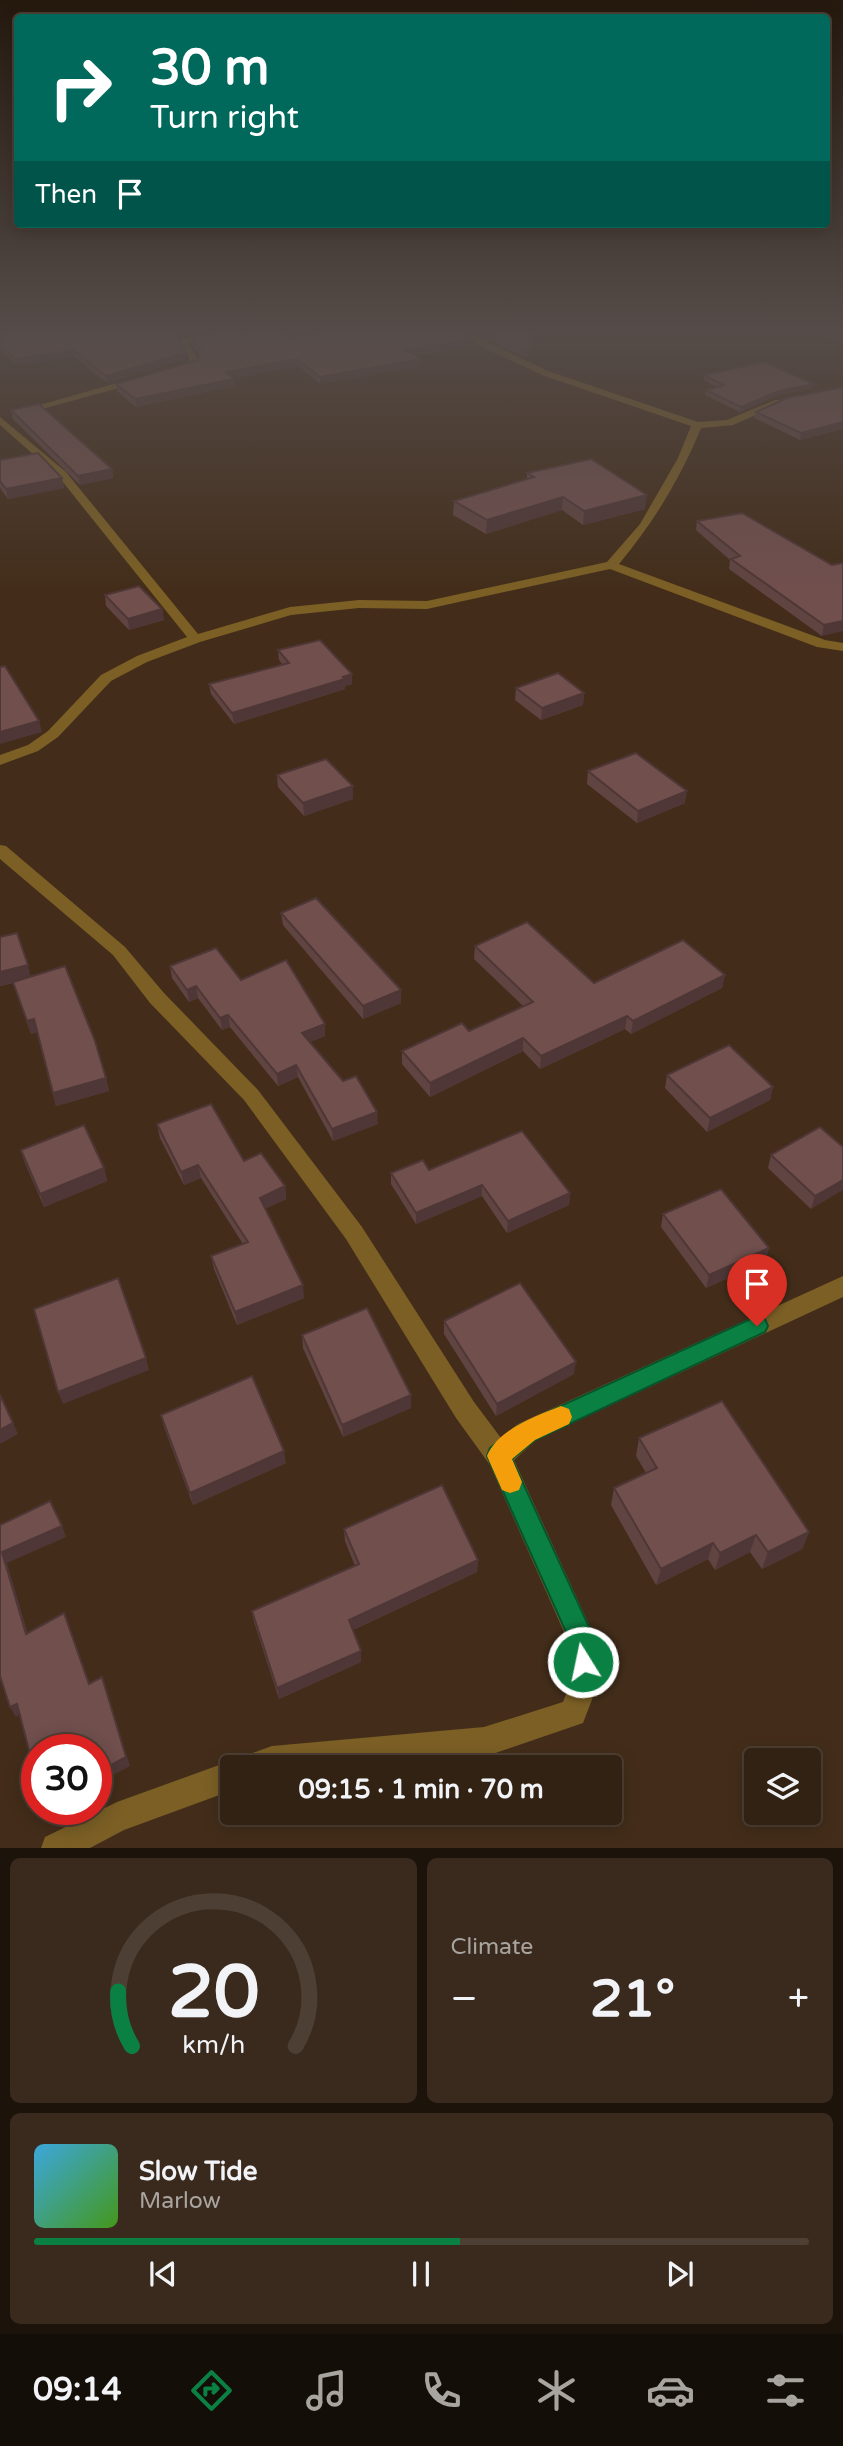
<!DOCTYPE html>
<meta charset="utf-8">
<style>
:root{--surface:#322214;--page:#3a2a1d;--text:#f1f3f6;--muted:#a8a4a0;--line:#4d3f34;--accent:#0b8043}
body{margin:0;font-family:"Varela Round",sans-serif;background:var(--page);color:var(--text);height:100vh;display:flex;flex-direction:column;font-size:26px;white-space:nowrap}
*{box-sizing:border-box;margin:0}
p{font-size:23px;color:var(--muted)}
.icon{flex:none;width:38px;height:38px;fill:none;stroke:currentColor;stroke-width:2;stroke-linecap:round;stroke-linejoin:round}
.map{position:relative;height:1848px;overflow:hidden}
.panel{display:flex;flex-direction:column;gap:10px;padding:10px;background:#1c130b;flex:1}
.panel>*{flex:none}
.banner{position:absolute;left:14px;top:14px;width:816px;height:214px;border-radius:7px;box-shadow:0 4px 18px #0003,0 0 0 2px var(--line);background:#00695c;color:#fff;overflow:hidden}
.fabs{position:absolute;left:744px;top:1748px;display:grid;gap:14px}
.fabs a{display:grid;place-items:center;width:77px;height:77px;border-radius:7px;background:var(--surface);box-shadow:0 4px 18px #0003,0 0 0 2px var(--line);font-size:35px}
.speed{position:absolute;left:21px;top:1734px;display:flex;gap:14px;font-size:35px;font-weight:700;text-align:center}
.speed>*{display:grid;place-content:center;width:91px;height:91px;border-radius:50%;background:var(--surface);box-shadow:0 4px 18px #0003,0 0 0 2px var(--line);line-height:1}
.speed .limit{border:10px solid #d22;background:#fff;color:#111}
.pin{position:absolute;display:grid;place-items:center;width:60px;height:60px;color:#fff;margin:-72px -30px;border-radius:50% 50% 50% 0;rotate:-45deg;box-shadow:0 0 7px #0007}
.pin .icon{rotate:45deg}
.me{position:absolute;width:77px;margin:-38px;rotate:350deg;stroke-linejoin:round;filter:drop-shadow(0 0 5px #0008)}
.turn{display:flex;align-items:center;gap:24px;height:147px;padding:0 21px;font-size:32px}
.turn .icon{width:91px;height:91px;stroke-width:2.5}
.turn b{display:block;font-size:49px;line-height:60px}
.then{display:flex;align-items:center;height:66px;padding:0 21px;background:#0003;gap:14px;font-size:26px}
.big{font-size:52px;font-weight:800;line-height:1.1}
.panel .tile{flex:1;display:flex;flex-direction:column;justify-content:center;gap:10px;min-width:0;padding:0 24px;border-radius:10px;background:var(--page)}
.panel .dial{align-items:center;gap:0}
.dial svg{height:182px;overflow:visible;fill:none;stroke:var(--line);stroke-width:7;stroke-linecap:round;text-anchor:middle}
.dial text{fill:var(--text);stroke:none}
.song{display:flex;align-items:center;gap:21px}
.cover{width:84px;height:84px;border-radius:10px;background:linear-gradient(135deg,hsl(200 70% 55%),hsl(100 70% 35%))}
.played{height:7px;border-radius:4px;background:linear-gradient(90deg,var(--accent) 55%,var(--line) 55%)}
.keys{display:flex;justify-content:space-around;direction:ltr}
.heat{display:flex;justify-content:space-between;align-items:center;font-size:38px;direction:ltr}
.panel .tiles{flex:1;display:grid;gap:10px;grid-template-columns:1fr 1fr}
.tile:last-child{grid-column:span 2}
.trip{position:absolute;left:220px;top:1755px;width:402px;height:70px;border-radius:7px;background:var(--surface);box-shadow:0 4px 18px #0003,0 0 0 2px var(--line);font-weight:800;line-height:70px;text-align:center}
.menu{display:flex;height:112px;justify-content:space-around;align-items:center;background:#140e08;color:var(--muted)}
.menu .icon{width:49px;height:49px}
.menu .on{color:var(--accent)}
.menu b{font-size:32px;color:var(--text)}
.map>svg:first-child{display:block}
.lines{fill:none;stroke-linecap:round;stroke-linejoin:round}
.street{fill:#7b5f25;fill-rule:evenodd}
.wall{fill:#604442}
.shaded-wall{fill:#4e3736}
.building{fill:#704f4d;stroke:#4e3736;stroke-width:2}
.route{fill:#0b8043;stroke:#07532c;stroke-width:2}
.slow{fill:#f59e0b}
</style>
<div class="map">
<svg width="843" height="1848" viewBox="0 0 843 1848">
<rect width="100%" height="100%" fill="#432d1a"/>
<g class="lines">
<g class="street">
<path d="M223,331H237L188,343L200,363L172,371V367L190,361L180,340Z"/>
<path d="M455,331H465L548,371L698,422L727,420L775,400H781V404L733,425L701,428C680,479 654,522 619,564L825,640L843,643V651L817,647L610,569L427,609L359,608L291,615L200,642L147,662L111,681L58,737L38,751L0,765V755L28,745L48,731L101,675L137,656L187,637L58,476L0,425V417L66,472L198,634L290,607L359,600L427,601L607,562L640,524L678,458L691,426L542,375L484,348Z"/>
<path d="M138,377L143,380L141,382L20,415L15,412Z"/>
<path d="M0,845L6,846L125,947L164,993L258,1090L362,1227L474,1402L501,1438L518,1424L843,1276V1297L536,1440L514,1460L596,1640L598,1684L583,1723L484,1757L367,1768H233V1790L124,1830L90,1848H41L45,1837L117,1802L233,1760L240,1763L242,1757L272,1746L484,1727L563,1702L570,1684L568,1641L490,1465L456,1418L346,1239L244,1100L150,1003L113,955L0,859Z"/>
</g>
</g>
<g class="wall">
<path d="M0,331L179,337V339L186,353V359L107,383L74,357L17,365L0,351Z"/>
<path d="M470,331H540L526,358Z"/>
<path d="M781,331H810L790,334Z"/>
<path d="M813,331H843V342Z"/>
<path d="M242,332L292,337L475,346L415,356L421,366L320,384L298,366L233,378L235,386L136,407L117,391L116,384L198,360L200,355L192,345V338Z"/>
<path d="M704,375L813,388L778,395L740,412L705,395L706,390L717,387L704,380Z"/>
<path d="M843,387V429L800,440L754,418L756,412Z"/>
<path d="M11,410L112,469L113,478L80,485L13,419Z"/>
<path d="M0,460L62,478L64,488L8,499L0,488Z"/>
<path d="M527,473L645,509L583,525L562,510L486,534L453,515L454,501L527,479Z"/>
<path d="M697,521L832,565L843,563L822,636L729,569L730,560L696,530Z"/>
<path d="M105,595L162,609L164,620L129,630L106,606Z"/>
<path d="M278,650L352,674V684L345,686V689L234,724L211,694L209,684L283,665L279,660Z"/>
<path d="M516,688L584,693L583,705L541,720L515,700Z"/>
<path d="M588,771L685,803L637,823L587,784Z"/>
<path d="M277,775L353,786V799L304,816L278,787Z"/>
<path d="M281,913L401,1003L363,1019L283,925Z"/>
<path d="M0,937L31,977L106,1078L109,1091L56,1106L37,1032L31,1034L13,983L0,986Z"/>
<path d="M475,946L594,983L725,975L722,988L631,1034L625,1029L540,1069L523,1051L430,1097L402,1064V1051L469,1031L523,1006L474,959Z"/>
<path d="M170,966L241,980L325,1036L310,1042L378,1124L333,1141L298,1077L278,1086L230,1027L222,1030L198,998L189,1002L172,978Z"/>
<path d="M667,1075L773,1087L770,1100L707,1132L665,1088Z"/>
<path d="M157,1124L244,1161L285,1186L286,1199L265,1209L304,1298L237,1325L214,1269L211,1256L243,1244L201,1178L184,1185L160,1138Z"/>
<path d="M843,1147L811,1209L768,1168L771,1155Z"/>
<path d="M21,1150L104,1168L107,1181L44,1207L25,1163Z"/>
<path d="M429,1170L570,1193L569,1205L507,1233L482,1196L416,1224L391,1184V1173Z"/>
<path d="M663,1214L766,1261L706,1288L661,1227Z"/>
<path d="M444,1321L574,1374L496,1416L444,1334Z"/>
<path d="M302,1335L411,1395V1408L343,1437L303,1348Z"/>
<path d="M161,1415L286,1463L193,1505L164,1427Z"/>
<path d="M639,1438L809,1532L802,1549L762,1569L750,1552L715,1570L708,1559L656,1585L611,1505L614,1488L646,1473L636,1456Z"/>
<path d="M344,1529L478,1560L477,1572L353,1630L361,1662L279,1699L254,1622L252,1611L355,1566L345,1541Z"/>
</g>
<g class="shaded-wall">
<path d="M179,331H212L179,337L178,341L177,335Z"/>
<path d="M537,331H540L526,358V350Z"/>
<path d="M790,331H810L790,334Z"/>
<path d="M475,339V346L405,357V350Z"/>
<path d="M73,350L74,357L17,365L16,359Z"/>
<path d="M186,353V359L107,383L106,376Z"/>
<path d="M297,359L298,366L227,380L226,372Z"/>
<path d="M421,359V366L320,384V377Z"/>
<path d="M234,379L235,386L136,407L135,399Z"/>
<path d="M814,384L813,388L778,395L740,412L741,407L779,391Z"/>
<path d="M843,422V429L800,440L801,433Z"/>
<path d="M112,469L113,478L80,485L78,476Z"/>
<path d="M62,478L64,488L8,499L6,489Z"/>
<path d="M647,495L645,509L583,525L584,511Z"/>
<path d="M563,497L562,510L486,534L487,520Z"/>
<path d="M162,609L164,620L129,630L128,619Z"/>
<path d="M843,621V631L822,636L824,625Z"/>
<path d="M352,674V684L345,686V689L234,724L232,713Z"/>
<path d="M584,693L583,705L541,720L542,708Z"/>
<path d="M39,721L42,732L0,744V732Z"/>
<path d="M353,786V799L304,816L303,803Z"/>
<path d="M687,791L685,803L637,823L638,811Z"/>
<path d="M28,965L31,978L0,986V972Z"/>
<path d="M725,975L722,988L631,1034L633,1021Z"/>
<path d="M196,986L198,998L189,1002L187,990Z"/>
<path d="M401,990V1003L363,1019V1006Z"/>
<path d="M228,1015L230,1027L222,1030L220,1018Z"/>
<path d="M627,1016L625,1029L540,1069L541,1056Z"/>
<path d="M34,1019L37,1032L31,1034L27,1021Z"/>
<path d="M325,1024V1036L303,1045L302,1033Z"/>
<path d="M523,1038V1051L430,1097V1083Z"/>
<path d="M296,1065L298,1077L278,1086L277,1074Z"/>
<path d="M106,1078L109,1091L56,1106L53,1093Z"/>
<path d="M773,1087L770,1100L707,1132L710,1118Z"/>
<path d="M377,1112L378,1124L333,1141L332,1129Z"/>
<path d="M198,1165L201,1178L184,1185L181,1172Z"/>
<path d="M104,1168L107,1181L44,1207L40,1194Z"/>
<path d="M843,1180V1190L811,1209L815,1196Z"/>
<path d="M482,1185V1196L416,1224V1213Z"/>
<path d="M285,1186L286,1199L261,1211L260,1198Z"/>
<path d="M570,1193L569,1205L507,1233L508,1221Z"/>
<path d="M769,1248L766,1261L706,1288L709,1275Z"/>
<path d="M303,1285L304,1298L237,1325L235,1312Z"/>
<path d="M146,1358L149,1370L63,1404L58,1392Z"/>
<path d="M576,1362L574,1374L496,1416L497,1404Z"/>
<path d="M411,1395V1408L343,1437L342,1425Z"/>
<path d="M13,1423L18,1434L0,1444V1430Z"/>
<path d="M284,1451L286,1463L193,1505L190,1493Z"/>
<path d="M62,1526L66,1537L7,1563L31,1644L26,1634L2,1552Z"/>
<path d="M809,1532L802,1549L762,1569L768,1552Z"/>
<path d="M756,1535L750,1552L715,1570L720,1553Z"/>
<path d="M713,1543L708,1559L656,1585L661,1569Z"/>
<path d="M478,1560L477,1572L350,1631L349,1620Z"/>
<path d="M361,1651V1662L279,1699L277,1688Z"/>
<path d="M102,1677L130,1766L96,1784V1773Z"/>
<path d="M17,1704L22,1713L16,1717L10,1707Z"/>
</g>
<g class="building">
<path d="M0,331H180H179L177,335L186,353L106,376L73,350L16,359L0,346Z"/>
<path d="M219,331H241L242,332L250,331H283L292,337L321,331H461L475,339L405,350L421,359L320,377L297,359L226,372L234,379L135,399L116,384L198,360L201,350L192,338Z"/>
<path d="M485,331H537L526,350Z"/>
<path d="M830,331H843V336Z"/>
<path d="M764,362L814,384L779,391L741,407L706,390L724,385L704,375Z"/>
<path d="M843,387V422L801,433L756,412L787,398Z"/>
<path d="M39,404L112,469L78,476L11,410Z"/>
<path d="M38,453L62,478L6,489L0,481V460Z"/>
<path d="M591,459L647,495L584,511L563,497L487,520L454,501L534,477L527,473Z"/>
<path d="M742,513L832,565L843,563V621L824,625L731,559L740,556L697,521Z"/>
<path d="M139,586L162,609L128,619L105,595Z"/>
<path d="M320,640L352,674L343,677L345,679L232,713L209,684L289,663L278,650Z"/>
<path d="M5,666L39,721L0,732V667Z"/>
<path d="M558,673L584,693L542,708L516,688Z"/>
<path d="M636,753L687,791L638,811L588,771Z"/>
<path d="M326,759L353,786L303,803L277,775Z"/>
<path d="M316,898L401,990L363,1006L281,913Z"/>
<path d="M527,922L594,983L683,940L725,975L633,1021L627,1016L541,1056L523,1038L430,1083L402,1051L462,1023L469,1031L533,1002L475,946Z"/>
<path d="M17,933L28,965L0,972V937Z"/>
<path d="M216,948L241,980L286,960L325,1024L302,1033L343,1081L356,1076L377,1112L332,1129L296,1065L277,1074L228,1015L220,1018L196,986L187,990L170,966Z"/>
<path d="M65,966L95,1041L106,1078L53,1093L34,1019L27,1021L13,982Z"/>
<path d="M729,1045L773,1087L710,1118L667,1075Z"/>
<path d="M211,1104L244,1161L261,1153L285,1186L260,1198L303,1285L235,1312L211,1256L248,1242L198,1165L181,1172L157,1124Z"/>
<path d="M84,1125L104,1168L40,1194L21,1150Z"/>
<path d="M820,1127L843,1147V1180L815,1196L771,1155Z"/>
<path d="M522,1131L570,1193L508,1221L482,1185L416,1213L391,1173L423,1160L429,1170Z"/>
<path d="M721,1189L769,1248L709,1275L663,1214Z"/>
<path d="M118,1278L146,1358L58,1392L34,1309Z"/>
<path d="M520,1283L576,1362L497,1404L444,1321Z"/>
<path d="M367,1308L411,1395L342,1425L302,1335Z"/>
<path d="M252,1376L284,1451L190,1493L161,1415Z"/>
<path d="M0,1395L13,1423L0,1430Z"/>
<path d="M722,1401L809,1532L768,1552L756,1535L720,1553L713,1543L661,1569L614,1488L657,1468L639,1438Z"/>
<path d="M442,1485L478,1560L349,1620L361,1651L277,1688L252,1611L359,1564L344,1529Z"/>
<path d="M50,1501L62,1526L2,1552L26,1634L64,1613L89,1684L102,1677L126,1757L96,1773V1750H37V1781L17,1704L10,1707L0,1676V1525Z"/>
</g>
<linearGradient id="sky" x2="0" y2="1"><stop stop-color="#25190e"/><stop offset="0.56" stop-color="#554c49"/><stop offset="1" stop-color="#554c49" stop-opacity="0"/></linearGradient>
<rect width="843" height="589" fill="url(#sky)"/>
<path class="route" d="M757,1316L765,1319L768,1326L765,1332L535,1440L512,1459L595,1640L596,1662L592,1671L583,1675L574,1671L570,1662V1641L487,1456L490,1448L519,1425Z"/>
<path class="slow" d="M561,1406L569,1409L572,1417L569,1424L535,1440L512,1459L522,1482L519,1490L510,1493L502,1490L487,1456C498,1429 536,1416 561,1406Z"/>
</svg>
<div class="fabs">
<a><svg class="icon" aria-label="layers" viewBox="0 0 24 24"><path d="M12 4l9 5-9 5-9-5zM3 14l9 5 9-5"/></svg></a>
</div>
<div class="speed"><div class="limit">30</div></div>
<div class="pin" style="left:757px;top:1326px;background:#d93025"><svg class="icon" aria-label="arrive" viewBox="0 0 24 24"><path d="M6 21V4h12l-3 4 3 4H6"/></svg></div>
<svg class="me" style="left:583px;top:1662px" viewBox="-20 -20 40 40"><circle r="17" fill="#0b8043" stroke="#fff" stroke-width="3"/><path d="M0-11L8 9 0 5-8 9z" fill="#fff"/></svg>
<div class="trip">09:15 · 1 min · 70 m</div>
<div class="banner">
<div class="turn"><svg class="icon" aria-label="right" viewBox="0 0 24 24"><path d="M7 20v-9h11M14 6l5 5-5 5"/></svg><div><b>30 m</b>Turn right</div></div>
<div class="then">Then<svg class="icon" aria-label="arrive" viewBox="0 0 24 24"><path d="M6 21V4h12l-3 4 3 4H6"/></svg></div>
</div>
</div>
<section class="panel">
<div class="tiles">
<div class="tile dial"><svg viewBox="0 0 100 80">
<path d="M14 69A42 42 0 1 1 86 69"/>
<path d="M14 69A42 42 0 0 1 8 45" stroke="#0b8043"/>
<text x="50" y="56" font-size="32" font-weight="700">20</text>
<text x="50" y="72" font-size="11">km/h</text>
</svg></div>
<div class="tile"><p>Climate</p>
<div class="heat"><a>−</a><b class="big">21°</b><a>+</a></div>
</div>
<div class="tile">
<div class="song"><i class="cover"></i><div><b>Slow Tide</b><p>Marlow</p></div></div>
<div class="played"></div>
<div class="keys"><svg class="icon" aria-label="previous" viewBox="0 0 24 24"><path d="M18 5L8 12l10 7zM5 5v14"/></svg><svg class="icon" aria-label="pause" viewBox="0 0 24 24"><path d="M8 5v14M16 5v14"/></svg><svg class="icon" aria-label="next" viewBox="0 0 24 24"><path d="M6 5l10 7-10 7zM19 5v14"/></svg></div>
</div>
</div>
</section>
<nav class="menu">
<b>09:14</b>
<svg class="icon on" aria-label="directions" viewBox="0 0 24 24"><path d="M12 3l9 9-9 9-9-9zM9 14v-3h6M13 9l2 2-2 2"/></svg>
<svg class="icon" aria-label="music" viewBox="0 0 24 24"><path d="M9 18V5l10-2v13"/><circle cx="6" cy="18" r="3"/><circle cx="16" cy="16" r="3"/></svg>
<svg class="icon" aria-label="phone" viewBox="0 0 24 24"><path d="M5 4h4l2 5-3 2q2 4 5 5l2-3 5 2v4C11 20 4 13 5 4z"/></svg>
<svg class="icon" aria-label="climate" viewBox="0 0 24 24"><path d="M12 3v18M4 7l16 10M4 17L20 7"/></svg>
<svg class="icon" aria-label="car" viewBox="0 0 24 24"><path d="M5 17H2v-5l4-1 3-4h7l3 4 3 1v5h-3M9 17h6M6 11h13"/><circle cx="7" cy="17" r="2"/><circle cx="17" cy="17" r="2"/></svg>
<svg class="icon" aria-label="filters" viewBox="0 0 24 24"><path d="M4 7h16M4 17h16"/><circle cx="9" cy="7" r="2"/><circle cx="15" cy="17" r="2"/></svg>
</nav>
